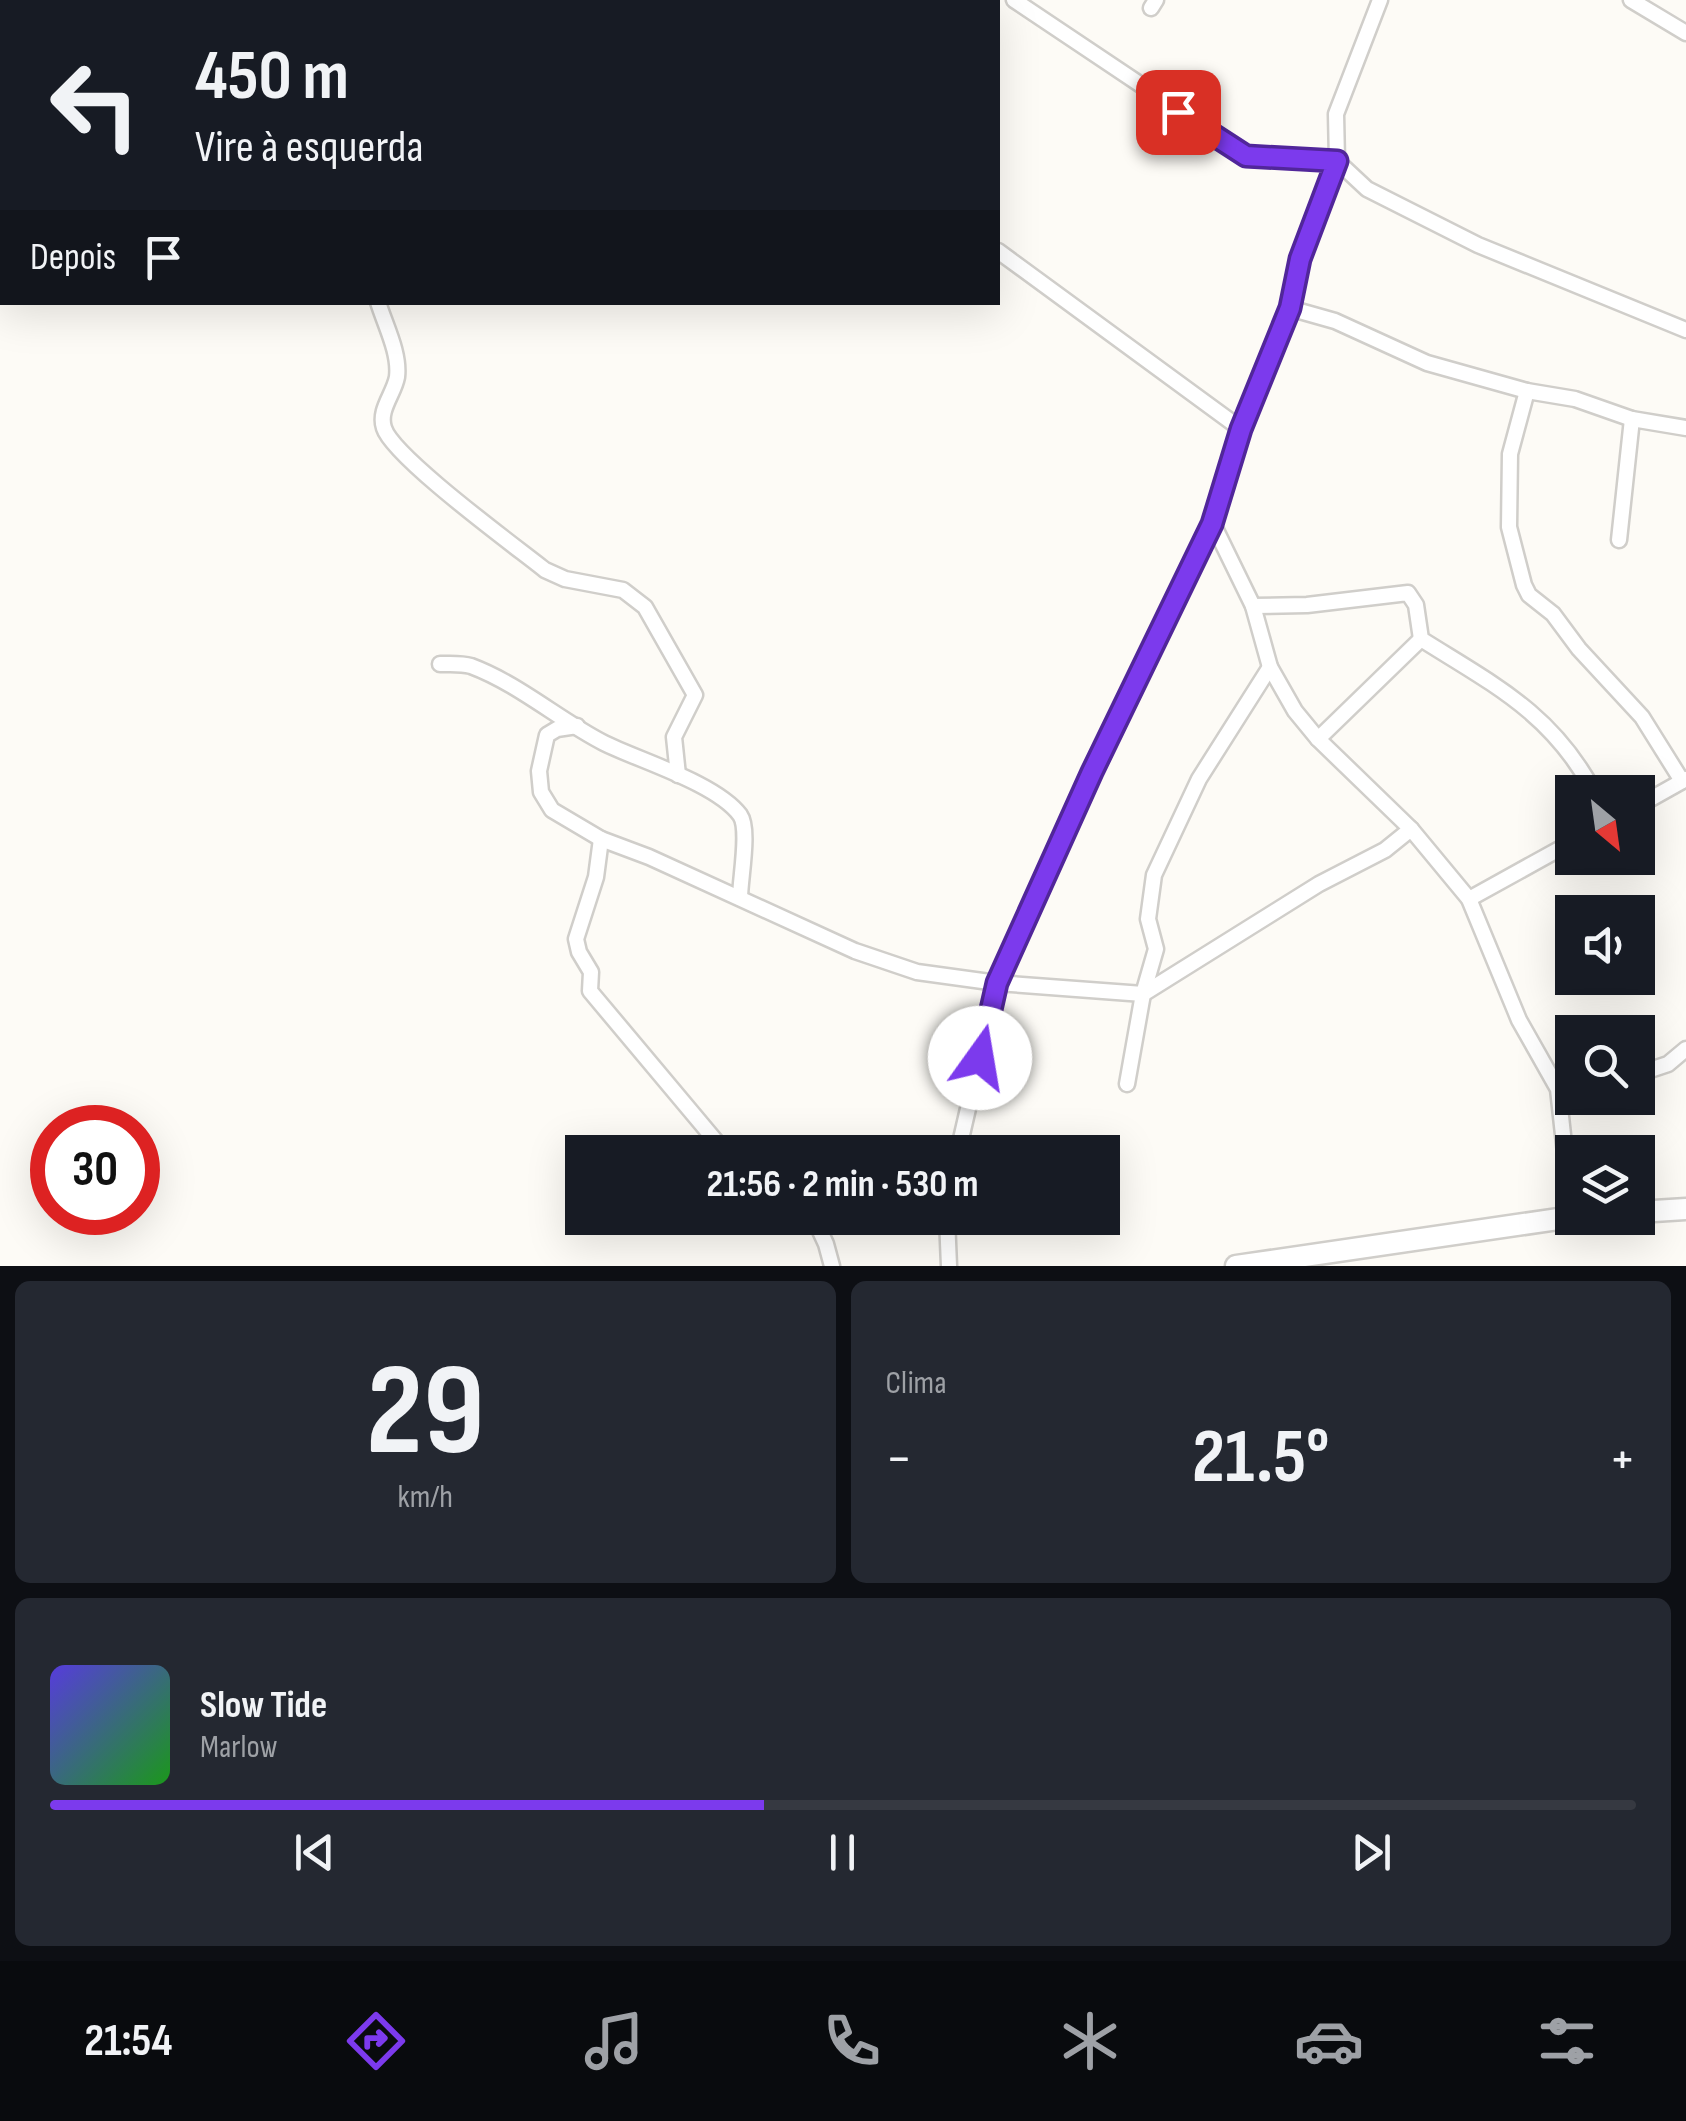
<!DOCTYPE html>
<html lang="pt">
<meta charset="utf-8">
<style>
:root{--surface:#171b24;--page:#242831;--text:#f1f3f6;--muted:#9ea1a6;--line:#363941;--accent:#7c3aed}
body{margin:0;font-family:"Sofia Sans Condensed",sans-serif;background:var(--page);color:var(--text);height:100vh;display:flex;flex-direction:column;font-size:38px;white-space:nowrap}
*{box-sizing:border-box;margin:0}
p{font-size:32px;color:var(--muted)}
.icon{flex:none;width:55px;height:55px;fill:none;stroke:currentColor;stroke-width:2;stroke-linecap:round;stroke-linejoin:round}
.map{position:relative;height:1266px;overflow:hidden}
.sheet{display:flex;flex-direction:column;gap:15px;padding:15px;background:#0d0f14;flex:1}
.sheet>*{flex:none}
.guide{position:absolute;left:0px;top:0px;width:1000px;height:305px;box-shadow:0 10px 40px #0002;background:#171b24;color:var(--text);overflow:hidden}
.needle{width:65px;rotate:151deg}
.tools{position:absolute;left:1555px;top:775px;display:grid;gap:20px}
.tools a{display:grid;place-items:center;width:100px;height:100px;border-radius:0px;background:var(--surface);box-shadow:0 10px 40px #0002;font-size:50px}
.speed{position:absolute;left:30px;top:1105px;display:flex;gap:20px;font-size:50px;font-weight:700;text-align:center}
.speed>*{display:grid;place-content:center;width:130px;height:130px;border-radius:50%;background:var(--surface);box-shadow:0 10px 40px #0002;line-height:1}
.speed .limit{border:15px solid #d22;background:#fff;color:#111}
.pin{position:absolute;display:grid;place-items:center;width:85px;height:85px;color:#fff;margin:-42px;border-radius:20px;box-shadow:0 5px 15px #0006}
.me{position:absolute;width:110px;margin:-55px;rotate:13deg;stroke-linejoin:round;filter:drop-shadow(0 0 8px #0008)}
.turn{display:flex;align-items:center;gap:35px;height:210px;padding:0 30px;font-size:45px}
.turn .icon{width:130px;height:130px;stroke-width:2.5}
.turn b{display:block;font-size:70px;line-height:85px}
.then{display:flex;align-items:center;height:95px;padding:0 30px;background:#0003;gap:20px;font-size:38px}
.big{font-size:75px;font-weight:700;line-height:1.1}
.sheet .widget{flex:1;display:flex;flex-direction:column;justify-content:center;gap:15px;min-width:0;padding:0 35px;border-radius:15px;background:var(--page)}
.sheet .dial{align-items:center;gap:0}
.dial b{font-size:130px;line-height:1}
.song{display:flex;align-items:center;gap:30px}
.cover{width:120px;height:120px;border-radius:15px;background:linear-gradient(135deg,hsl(250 70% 55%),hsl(120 70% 35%))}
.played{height:10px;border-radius:5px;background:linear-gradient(90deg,var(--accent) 45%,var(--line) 45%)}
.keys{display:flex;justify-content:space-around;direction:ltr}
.heat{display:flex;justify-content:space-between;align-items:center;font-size:55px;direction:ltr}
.sheet .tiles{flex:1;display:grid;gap:15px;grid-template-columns:1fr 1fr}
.widget:last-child{grid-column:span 2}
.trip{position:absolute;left:565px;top:1135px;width:555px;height:100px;border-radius:0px;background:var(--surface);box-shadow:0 10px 40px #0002;font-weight:700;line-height:100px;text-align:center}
.tabs{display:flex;height:160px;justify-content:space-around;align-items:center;background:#090b0e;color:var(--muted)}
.tabs .icon{width:70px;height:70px}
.tabs .on{color:var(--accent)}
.tabs b{font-size:45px;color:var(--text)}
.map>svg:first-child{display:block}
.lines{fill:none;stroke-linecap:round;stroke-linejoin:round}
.street-casing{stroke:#d0ceca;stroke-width:19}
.secondary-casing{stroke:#d0ceca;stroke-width:25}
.street{stroke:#fff;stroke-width:14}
.secondary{stroke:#fff;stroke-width:20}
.route-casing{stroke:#51269a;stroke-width:25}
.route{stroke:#7c3aed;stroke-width:18}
</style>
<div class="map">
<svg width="1686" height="1266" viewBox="0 0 1686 1266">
<rect width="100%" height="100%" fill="#fdfbf6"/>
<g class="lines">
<g class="street-casing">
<g id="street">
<path d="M610,0L618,2"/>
<path d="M1014,0L1247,156L1337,161L1367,189L1478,245L1686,330"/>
<path d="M1631,0L1686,33"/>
<path d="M854,2L857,0"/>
<path d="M1151,8L1156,0"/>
<path d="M998,251L1241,429"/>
<path d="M378,302C385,325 400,353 397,377C394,394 378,410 384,428C393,457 515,546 545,570L565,579L623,590L645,607L695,695L674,737L678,775"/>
<path d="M1289,308L1335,321L1427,363L1527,391L1575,399L1632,419"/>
<path d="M1527,391L1510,454L1509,527L1524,585L1529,595L1553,614L1579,649L1642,717L1682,781"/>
<path d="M1213,524L1253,606L1270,667L1295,711L1318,739L1411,829L1469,899L1519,1020L1558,1089L1572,1217"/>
<path d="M1619,540L1632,419L1686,428"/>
<path d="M1253,606L1307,605L1408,593L1416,605L1421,639C1494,685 1552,713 1594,792"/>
<path d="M440,664C450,664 461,663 471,666C519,684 559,720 604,743C640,761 716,783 740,815C750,829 740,879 740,898"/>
<path d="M577,726L557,729L547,735L539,771L541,792L552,810L601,839L649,857L855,951L917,972L997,983L1143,994L1319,884L1385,850L1411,829"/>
<path d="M1318,739L1421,639"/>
<path d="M1638,806L1686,779"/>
<path d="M601,839L596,877L576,939L579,952L591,972L590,991L725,1152"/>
<path d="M1469,899L1572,842"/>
<path d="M1638,1074L1668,1064L1686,1049"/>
<path d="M1127,1084L1143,994L1156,949L1148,919L1154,875L1199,779L1270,667"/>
<path d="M958,1152L997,983L1091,772L1213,524L1241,429L1289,308L1299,259L1337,161L1336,114L1380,0"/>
<path d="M814,1218L826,1244L832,1266"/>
<path d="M947,1218L949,1266"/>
</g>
</g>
<g class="secondary-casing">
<g id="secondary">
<path d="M1638,1212L1686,1209"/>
<path d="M1236,1266L1572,1217"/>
</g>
</g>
<use href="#street" class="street"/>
<use href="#secondary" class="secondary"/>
</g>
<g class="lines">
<g class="route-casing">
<path id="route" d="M980,1058L997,983L1092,772L1212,524L1241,429L1290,308L1300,259L1337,161L1246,156L1178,112"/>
</g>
<use href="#route" class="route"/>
</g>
</svg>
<div class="tools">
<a><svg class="needle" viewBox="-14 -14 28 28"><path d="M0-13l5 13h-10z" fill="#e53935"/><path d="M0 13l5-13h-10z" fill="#9ea1a6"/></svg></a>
<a><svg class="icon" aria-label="sound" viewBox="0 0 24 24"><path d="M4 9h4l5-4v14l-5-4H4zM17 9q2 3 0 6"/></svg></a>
<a><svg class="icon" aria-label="search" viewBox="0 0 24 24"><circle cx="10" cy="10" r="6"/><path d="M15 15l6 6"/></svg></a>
<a><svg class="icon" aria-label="layers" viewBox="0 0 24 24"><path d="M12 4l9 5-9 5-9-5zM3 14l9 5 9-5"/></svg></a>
</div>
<div class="speed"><div class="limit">30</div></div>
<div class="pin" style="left:1178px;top:112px;background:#d93025"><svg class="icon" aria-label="arrive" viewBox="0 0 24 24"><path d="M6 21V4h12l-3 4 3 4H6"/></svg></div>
<svg class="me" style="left:980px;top:1058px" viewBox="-20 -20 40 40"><circle r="19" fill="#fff"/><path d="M0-13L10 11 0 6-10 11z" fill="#7c3aed"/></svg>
<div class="trip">21:56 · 2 min · 530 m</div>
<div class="guide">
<div class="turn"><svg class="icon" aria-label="left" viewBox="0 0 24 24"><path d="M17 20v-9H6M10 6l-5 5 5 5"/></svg><div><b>450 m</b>Vire à esquerda</div></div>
<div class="then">Depois<svg class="icon" aria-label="arrive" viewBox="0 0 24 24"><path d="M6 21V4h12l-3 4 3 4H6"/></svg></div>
</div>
</div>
<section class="sheet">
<div class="tiles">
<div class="widget dial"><b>29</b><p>km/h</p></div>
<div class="widget"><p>Clima</p>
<div class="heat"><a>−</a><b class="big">21.5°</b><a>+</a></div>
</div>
<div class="widget">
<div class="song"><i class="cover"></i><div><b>Slow Tide</b><p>Marlow</p></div></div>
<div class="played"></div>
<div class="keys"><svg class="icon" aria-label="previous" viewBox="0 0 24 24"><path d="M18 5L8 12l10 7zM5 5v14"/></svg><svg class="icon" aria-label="pause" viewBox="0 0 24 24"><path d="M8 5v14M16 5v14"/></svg><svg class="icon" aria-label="next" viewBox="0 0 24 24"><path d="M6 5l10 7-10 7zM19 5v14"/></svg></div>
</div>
</div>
</section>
<nav class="tabs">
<b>21:54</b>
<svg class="icon on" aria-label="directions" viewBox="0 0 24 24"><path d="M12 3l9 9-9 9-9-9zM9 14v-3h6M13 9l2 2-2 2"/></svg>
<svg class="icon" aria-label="music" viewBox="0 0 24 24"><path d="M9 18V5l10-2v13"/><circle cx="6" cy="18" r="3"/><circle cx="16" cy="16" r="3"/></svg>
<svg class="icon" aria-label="phone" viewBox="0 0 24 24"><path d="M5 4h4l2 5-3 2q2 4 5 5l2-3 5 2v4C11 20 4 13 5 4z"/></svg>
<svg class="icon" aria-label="climate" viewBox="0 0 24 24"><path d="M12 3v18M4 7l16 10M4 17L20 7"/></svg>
<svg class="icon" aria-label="car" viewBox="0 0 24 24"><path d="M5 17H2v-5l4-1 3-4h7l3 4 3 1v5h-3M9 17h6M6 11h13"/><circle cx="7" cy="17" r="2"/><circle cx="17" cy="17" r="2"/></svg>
<svg class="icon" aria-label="filters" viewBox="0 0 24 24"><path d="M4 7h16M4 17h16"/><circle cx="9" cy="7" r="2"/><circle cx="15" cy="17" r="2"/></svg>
</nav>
